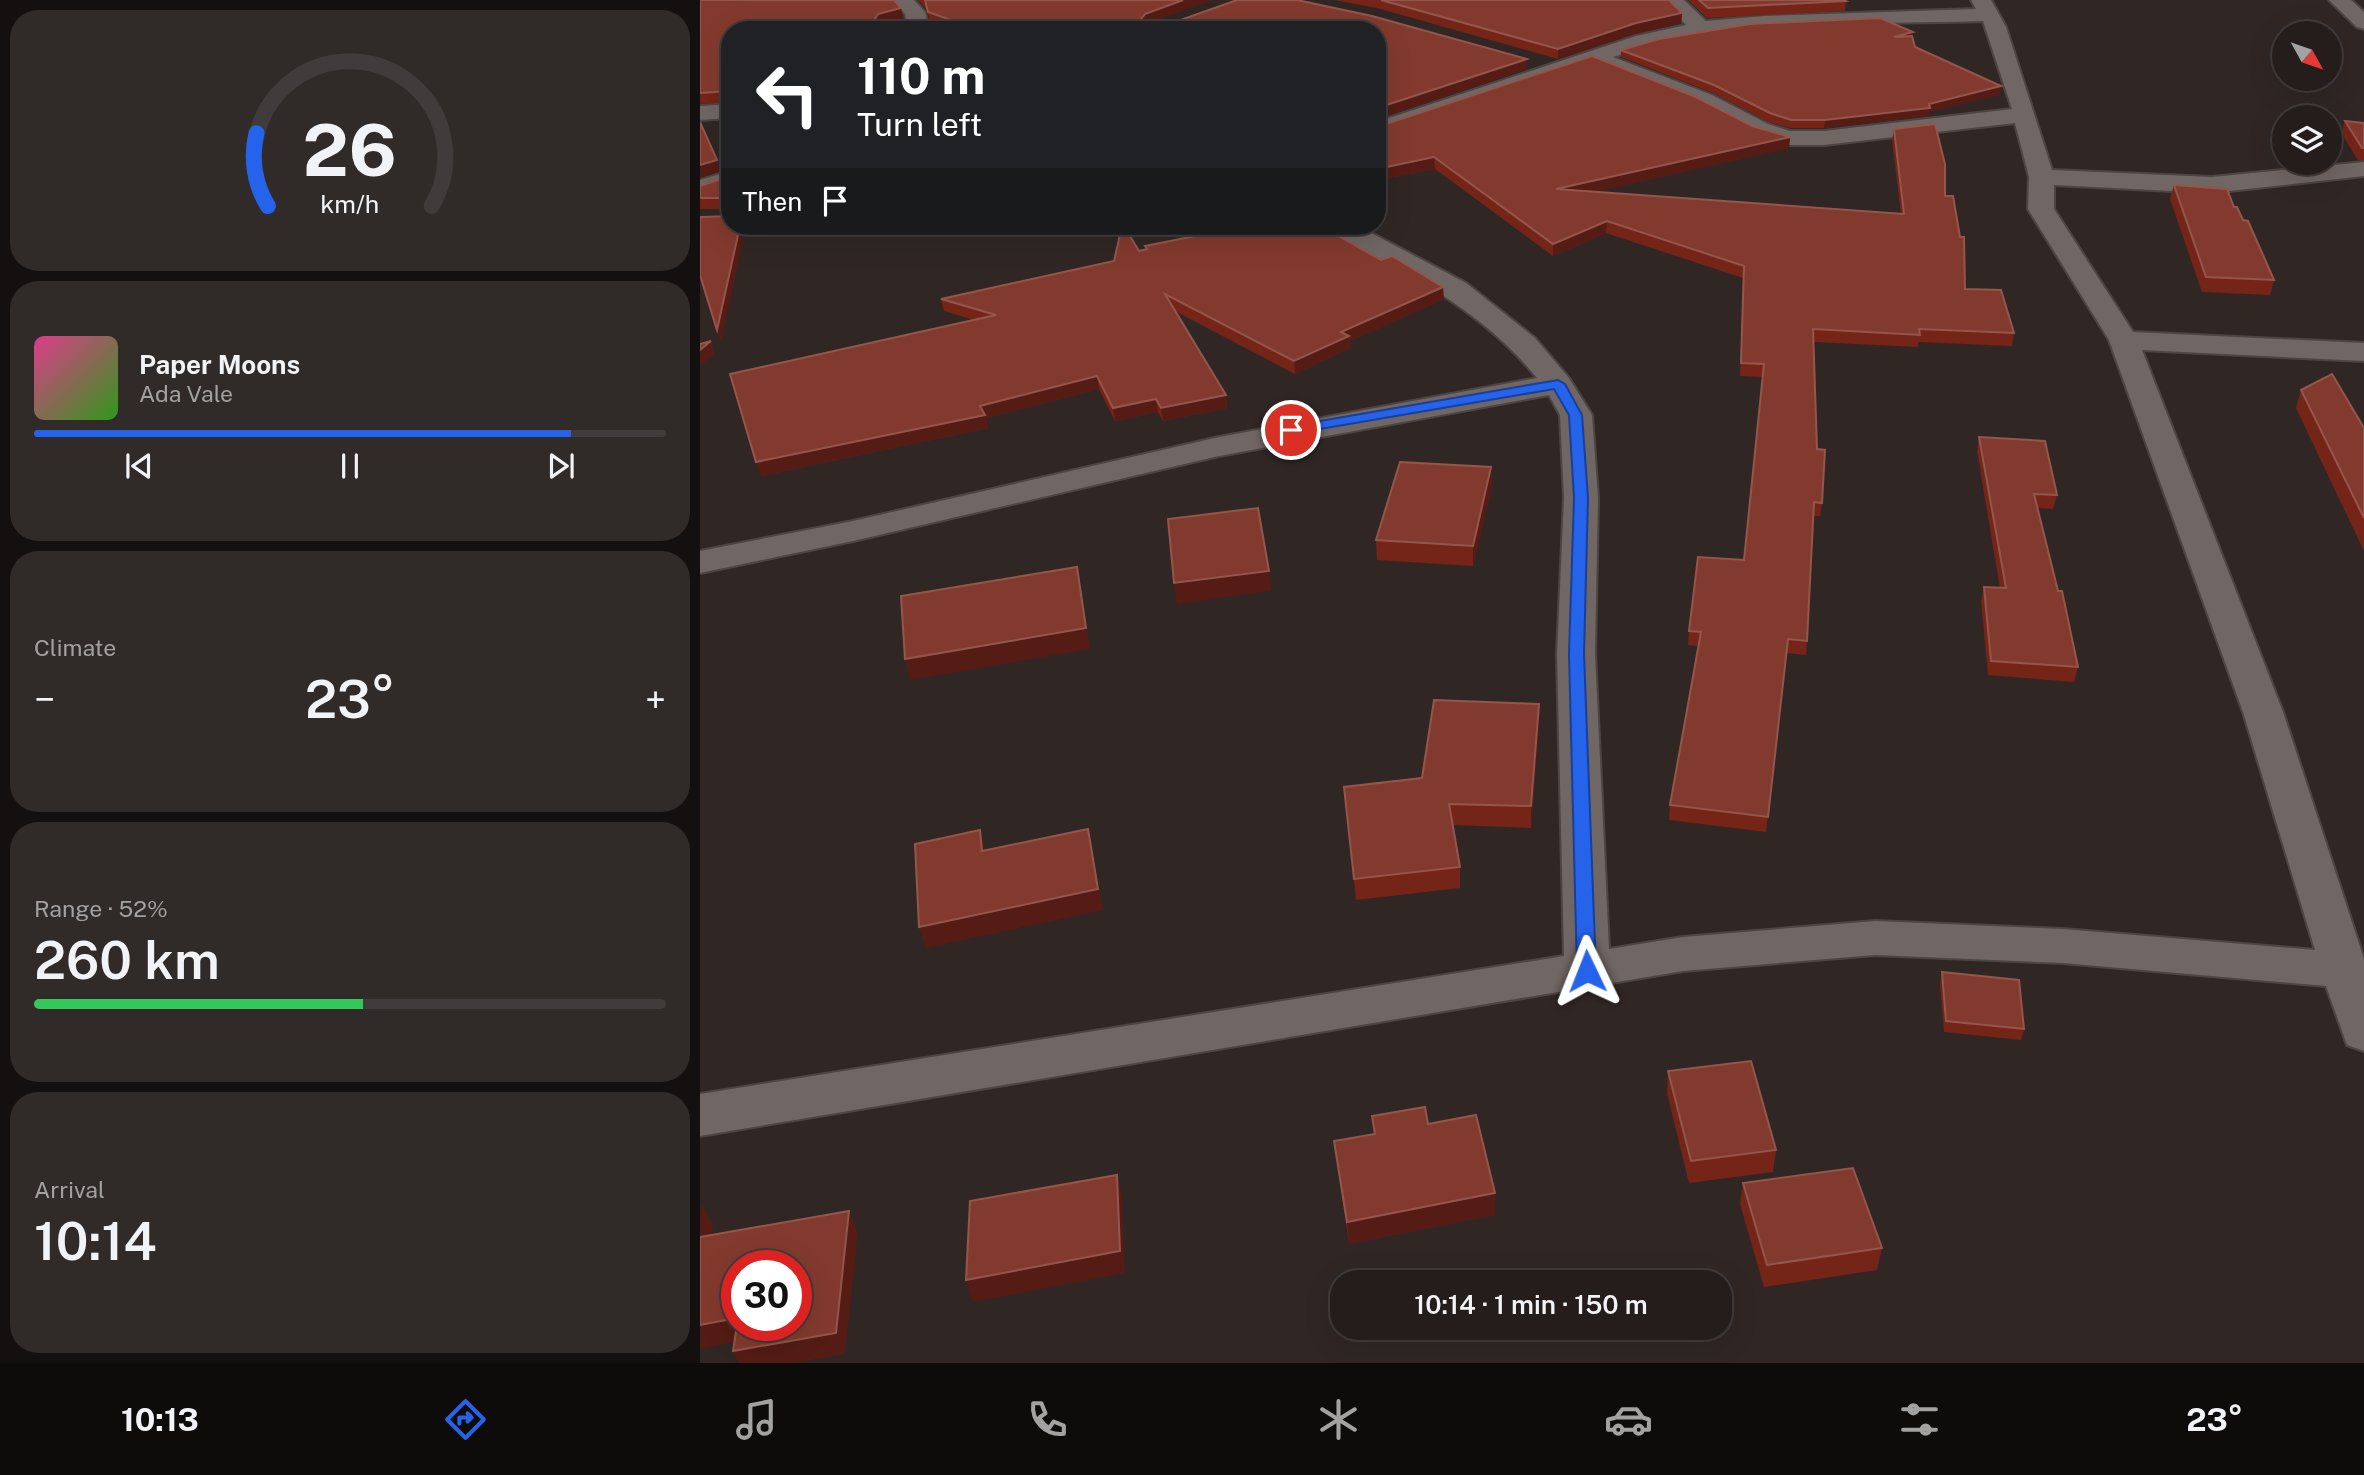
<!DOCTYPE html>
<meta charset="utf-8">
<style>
:root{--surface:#241d1c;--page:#302a29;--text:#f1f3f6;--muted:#a3a2a3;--line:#413b3b;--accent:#2563eb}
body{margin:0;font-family:"Public Sans",sans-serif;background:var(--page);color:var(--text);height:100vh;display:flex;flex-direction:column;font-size:26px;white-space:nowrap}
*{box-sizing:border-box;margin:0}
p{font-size:23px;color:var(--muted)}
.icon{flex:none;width:38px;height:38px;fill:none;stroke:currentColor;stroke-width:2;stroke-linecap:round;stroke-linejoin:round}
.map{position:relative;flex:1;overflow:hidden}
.sheet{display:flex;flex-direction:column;gap:10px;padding:10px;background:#14100f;width:700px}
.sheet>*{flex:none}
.top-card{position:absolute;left:21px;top:21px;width:665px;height:214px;border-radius:28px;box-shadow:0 7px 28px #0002,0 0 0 2px var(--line);background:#202124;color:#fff;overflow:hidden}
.needle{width:46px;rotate:130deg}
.buttons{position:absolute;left:1572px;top:21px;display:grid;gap:14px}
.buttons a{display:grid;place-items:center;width:70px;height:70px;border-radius:50%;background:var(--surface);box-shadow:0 7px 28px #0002,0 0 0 2px var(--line);font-size:35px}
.speed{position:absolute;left:21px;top:1250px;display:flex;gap:14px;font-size:35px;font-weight:700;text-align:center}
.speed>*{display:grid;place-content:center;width:91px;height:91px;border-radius:50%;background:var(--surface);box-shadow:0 7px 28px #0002,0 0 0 2px var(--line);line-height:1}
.speed .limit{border:10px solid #d22;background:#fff;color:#111}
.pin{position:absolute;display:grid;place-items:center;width:60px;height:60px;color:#fff;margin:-30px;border:4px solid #fff;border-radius:50%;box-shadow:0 2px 7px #0007}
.me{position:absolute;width:77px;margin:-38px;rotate:358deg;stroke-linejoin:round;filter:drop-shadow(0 0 5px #0008)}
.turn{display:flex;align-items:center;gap:24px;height:147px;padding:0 21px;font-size:32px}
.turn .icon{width:91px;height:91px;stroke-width:2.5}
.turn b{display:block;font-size:49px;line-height:60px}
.then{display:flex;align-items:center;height:66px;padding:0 21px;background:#0003;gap:14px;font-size:26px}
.big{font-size:52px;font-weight:600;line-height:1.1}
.sheet .tile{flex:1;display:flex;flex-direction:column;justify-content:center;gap:10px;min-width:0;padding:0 24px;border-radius:28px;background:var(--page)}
.sheet .dial{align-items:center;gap:0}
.dial svg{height:182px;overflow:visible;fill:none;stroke:var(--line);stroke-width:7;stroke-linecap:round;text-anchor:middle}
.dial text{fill:var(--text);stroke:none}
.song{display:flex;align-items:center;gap:21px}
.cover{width:84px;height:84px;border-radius:10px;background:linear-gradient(135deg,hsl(330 70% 55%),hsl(110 70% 35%))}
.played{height:7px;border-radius:4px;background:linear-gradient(90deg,var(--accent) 85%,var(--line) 85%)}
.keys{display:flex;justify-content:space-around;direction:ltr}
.heat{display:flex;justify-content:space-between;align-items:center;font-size:38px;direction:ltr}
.charge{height:10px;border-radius:5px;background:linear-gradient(90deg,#34c759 52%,var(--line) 0)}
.trip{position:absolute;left:630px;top:1270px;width:402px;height:70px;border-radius:28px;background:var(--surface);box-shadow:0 7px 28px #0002,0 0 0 2px var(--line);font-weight:600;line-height:70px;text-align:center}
.tab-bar{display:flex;height:112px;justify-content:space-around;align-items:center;background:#0e0c0b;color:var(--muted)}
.tab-bar .icon{width:49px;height:49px}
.tab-bar .on{color:var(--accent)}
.tab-bar b{font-size:32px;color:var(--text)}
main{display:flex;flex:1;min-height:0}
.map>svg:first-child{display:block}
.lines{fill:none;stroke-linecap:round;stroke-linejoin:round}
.street-casing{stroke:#4c4543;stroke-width:4}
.street{fill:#706663;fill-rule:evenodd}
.wall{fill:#752418}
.shaded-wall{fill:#541c14}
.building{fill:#833a2e;stroke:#94564c;stroke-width:2}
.route{fill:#2563eb;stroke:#184099;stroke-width:2}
</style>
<main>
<section class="sheet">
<div class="tile dial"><svg viewBox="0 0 100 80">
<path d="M14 69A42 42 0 1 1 86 69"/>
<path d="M14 69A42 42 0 0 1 9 37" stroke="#2563eb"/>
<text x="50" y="56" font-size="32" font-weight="700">26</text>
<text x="50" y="72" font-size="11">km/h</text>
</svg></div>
<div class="tile">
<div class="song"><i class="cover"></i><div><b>Paper Moons</b><p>Ada Vale</p></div></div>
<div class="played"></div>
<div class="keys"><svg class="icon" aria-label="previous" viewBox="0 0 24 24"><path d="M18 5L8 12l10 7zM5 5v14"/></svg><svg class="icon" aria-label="pause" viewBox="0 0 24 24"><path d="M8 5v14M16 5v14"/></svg><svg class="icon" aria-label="next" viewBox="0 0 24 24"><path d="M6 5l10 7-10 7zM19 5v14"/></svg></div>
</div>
<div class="tile"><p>Climate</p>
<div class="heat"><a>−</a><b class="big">23°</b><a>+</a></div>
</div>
<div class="tile"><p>Range · 52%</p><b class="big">260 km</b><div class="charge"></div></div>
<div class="tile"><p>Arrival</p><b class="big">10:14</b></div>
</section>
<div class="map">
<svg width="1664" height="1363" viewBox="0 0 1664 1363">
<rect width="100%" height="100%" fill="#302725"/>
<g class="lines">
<g class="street-casing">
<g id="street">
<path d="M192,0H214L225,12L229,30H208L205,14Z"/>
<path d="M963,0H984L1006,21L1064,16L1276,9L1271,0H1291L1306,27L1352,170L1512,177L1664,162V176L1512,193L1354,185V209L1433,332L1664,343V361L1442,350L1583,712L1664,959V1051L1647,1045L1626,986L1363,963L1175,955L983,971L0,1136V1094L864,956L857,654L864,498L860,415L849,395L519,456L153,541L0,573V551L153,521L519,437L837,378C781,309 707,273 630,232L626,226H658L766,283L835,338L869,378L892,415L898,498L895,654L909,949L983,937L1175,921L1363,929L1615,950L1543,712L1409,340L1328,209L1329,177L1315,123L1124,145H1088L1052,134L996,105L892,64L677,137V122L936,36L986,25ZM1283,21L1312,109L1124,131H1090L1068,124L1012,95L913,57C1031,17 1160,25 1283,21Z"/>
<path d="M1629,0H1651L1664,12V29L1657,27Z"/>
<path d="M30,104V118L0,120V106Z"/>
<path d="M30,171V186L0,196V180Z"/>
</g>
</g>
<use href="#street" class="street"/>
</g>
<g class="wall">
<path d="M0,0L201,8L203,18L180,24L177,30H30V122L27,121L24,110L29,107V102L0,104Z"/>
<path d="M218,0H512L453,21L475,22L537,0H597L672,16L827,59V69L677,119V30H251L230,22L227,10Z"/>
<path d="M634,0H969L982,13L981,23L935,34L858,59L677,8Z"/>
<path d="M988,0H1144L1146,1L1145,11L1007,18Z"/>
<path d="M1213,32V37L1215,47L1300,94L1229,112V116L1124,128H1090L1069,122L1013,93L921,57V50Z"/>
<path d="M1645,121L1664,123V160H1658L1641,133Z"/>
<path d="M1052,126L1090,137L1089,148L894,192L1201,214L1192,140L1194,129L1245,196L1265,289L1314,333L1312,346L1218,342V347L1114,342L1117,449L1122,503L1120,516H1113L1107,641L1106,655L1086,653L1066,832L969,820L970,805L998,646L988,645L989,631L1044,560L1063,377L1040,376L1043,278L906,233L853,256L735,169L677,180V127Z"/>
<path d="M1474,185L1534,207L1543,220L1574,280L1570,295L1502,292L1470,199Z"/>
<path d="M0,186L30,191V209H0Z"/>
<path d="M500,226H621L744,299L650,341V348L595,374L475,311L526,395L527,408L463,421L458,412L415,421L399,389L286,418L288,428L61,476L273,320L244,311L241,299L414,261L446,250L445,246L505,234Z"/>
<path d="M1601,390L1664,428V551L1596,408Z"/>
<path d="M1279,437L1357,495L1353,509L1338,508L1378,667L1374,682L1288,675L1281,601L1284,587L1300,588L1277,451Z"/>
<path d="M791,467L792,486L773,566L677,560L676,540Z"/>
<path d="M839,704V725L831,828L753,825L760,867V888L656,900L646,808L722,778Z"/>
<path d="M1242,972L1324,1029L1321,1040L1244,1032L1240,984Z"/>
<path d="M968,1071L1076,1150L1073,1172L989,1183L967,1093Z"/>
<path d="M672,1116L728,1124L795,1215L649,1244L634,1141L674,1135Z"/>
<path d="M1043,1183L1182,1248L1177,1270L1064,1287L1040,1204Z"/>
</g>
<g class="shaded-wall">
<path d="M483,0H512L446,24L440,20L445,14Z"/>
<path d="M201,8L203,18L180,24L177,30H168L178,14Z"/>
<path d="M982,13L981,23L935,34L858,59V49L936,23Z"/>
<path d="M1213,32L1212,40L1194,37Z"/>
<path d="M827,59V69L677,119V108Z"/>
<path d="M1301,86L1300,94L1229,112V116L1124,128L1125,120L1229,104Z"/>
<path d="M1090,137L1089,148L856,201V189Z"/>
<path d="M734,157L735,169L677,180V169Z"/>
<path d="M17,160L20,171L0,178V165Z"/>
<path d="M907,221L906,233L853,256V244Z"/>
<path d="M40,226H46L21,342L17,330Z"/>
<path d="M743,287L744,299L650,341V348L595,374L594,361L641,332Z"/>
<path d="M11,341L15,354L0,366V350Z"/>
<path d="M397,376L399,389L286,418L288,428L61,476L56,462Z"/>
<path d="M526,395L527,408L463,421L461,408Z"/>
<path d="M456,399L458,412L415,421L413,408Z"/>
<path d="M791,467L792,486L773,566V546Z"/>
<path d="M377,567L390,649L210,680L205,659Z"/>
<path d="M569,571L571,591L477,604L474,583Z"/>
<path d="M839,704V725L831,828V806Z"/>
<path d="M388,829L403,910L226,948L219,927Z"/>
<path d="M280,830L286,852L282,851Z"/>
<path d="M417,1175L422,1196L425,1273L273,1302L266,1280Z"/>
<path d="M795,1193V1215L649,1244L647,1222Z"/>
<path d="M2,1204L13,1226L8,1259L0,1245V1216Z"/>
<path d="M149,1211L158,1233L145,1354L94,1363H39L33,1351Z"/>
<path d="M37,1318V1325L49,1339L0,1349V1325Z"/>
</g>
<g class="building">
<path d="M0,0H194L201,8L178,14L168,30H30V112L24,110L29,107V91L0,93Z"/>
<path d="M225,0H483L445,14L440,20L475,22L537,0H597L672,16L827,59L677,108V30H279L228,12Z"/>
<path d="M681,0H969L982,13L936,23L858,49Z"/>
<path d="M999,0H1144L1146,1L1008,8Z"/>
<path d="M1180,18L1213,32L1194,37L1212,36L1215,47L1301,86L1229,104L1230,108L1125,120H1091L1070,113L1014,85L921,50L959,39L1050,24Z"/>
<path d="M892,56L996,97L1052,126L1090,137L856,189L1204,214L1194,129L1235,124L1245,164V196H1253L1260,237H1264L1265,289L1301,290L1314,333L1219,329L1220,335L1113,329L1117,449L1125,450L1122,503L1114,502L1107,641L1088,639L1068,817L970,805L1001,632L989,631L998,557L1044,560L1064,364L1041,363L1044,266L907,221L853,244L734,157L677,169V127Z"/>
<path d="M1645,121L1664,123V148H1662Z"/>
<path d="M0,122L17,160L0,165Z"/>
<path d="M24,178L30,191V204L28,198H0V186Z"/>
<path d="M1474,185L1527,189L1534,207H1537L1543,220L1548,221L1574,280L1506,277Z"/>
<path d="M30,216V226H40L17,330L0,275V217Z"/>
<path d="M422,226H424L439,251L447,249L445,246L510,233L505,226H621L681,260L692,256L743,287L641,332L649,336L594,361L465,294L526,395L461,408L456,399L413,408L397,376L280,406L285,415L56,462L30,374L296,315L241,299L414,261Z"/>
<path d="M11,341L0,350V344Z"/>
<path d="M1632,374L1664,428V518L1601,390Z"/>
<path d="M1279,437L1345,441L1357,495L1334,494L1358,591H1362L1378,667L1291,661L1284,587L1306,588Z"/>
<path d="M700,462L791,467L773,546L676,540Z"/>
<path d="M558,508L569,571L474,583L468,519Z"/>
<path d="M377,567L386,628L205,659L201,596Z"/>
<path d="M734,700L839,704L831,806L749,804L760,867L654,879L644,787L722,778Z"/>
<path d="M388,829L398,889L219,927L215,844L280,830L282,851Z"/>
<path d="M1242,972L1319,980L1324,1029L1246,1021Z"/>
<path d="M1051,1061L1076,1150L991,1161L968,1071Z"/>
<path d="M725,1107L728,1124L776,1115L795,1193L647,1222L634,1141L675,1134L672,1116Z"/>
<path d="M1153,1168L1182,1248L1067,1265L1043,1183Z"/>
<path d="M417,1175L420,1251L266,1280L270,1201Z"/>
<path d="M149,1211L136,1333L33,1351L37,1325H96V1265H37V1318L0,1325V1237Z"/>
</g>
<path class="route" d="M858,380L865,384L882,415L888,498L884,654L896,971L887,978L877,971L869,654L874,498L869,415L854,389L591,434L584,430L591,426Z"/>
</svg>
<div class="buttons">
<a><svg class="needle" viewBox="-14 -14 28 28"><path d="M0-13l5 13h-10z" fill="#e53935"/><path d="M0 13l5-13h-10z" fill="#a3a2a3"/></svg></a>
<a><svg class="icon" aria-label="layers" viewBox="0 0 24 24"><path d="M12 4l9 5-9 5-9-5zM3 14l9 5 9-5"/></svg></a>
</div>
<div class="speed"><div class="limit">30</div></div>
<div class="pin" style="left:591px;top:430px;background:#d93025"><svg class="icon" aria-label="arrive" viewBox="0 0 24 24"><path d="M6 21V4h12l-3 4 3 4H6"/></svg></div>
<svg class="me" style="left:887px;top:971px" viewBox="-20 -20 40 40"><path d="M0-17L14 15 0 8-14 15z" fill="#2563eb" stroke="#fff" stroke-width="4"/></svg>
<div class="trip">10:14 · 1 min · 150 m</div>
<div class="top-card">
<div class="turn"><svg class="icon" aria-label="left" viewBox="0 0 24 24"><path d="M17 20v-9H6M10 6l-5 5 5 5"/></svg><div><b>110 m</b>Turn left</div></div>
<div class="then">Then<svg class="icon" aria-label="arrive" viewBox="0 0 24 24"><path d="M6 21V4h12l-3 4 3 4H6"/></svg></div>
</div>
</div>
</main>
<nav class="tab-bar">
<b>10:13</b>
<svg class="icon on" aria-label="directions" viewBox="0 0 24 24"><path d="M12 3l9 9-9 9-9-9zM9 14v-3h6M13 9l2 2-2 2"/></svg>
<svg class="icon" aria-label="music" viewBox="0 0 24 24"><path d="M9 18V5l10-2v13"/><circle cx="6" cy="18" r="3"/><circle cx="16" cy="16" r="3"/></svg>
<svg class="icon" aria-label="phone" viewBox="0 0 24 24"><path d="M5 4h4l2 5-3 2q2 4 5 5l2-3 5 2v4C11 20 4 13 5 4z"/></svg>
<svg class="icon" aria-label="climate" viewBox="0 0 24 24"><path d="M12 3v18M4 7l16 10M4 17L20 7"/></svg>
<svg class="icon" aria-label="car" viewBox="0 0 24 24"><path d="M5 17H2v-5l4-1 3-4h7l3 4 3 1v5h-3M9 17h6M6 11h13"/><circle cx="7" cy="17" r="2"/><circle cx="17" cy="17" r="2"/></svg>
<svg class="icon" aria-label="filters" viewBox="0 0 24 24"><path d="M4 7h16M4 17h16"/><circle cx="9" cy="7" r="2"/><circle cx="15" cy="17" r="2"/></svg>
<b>23°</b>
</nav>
